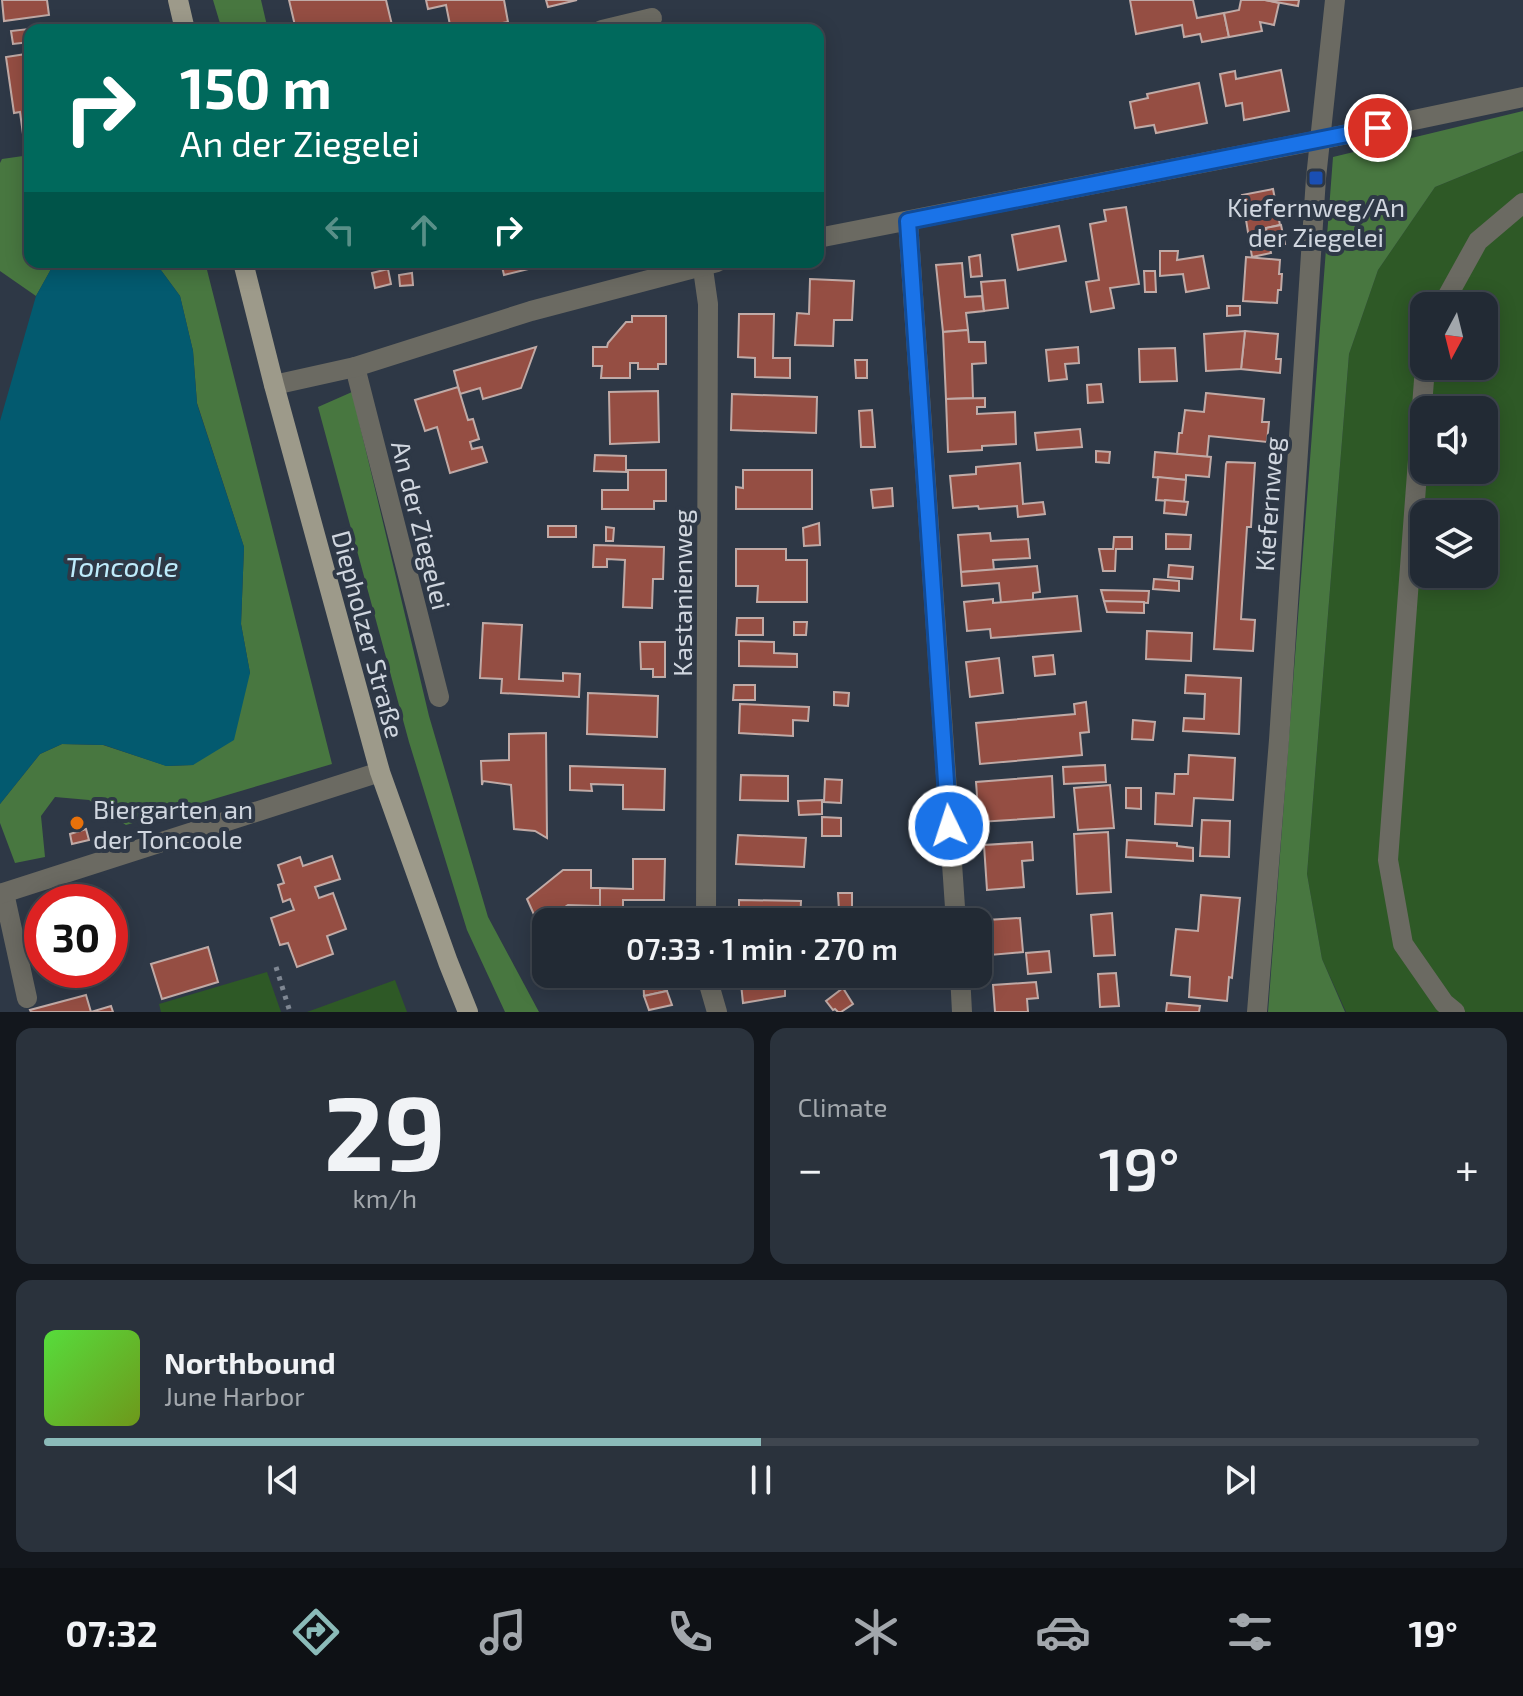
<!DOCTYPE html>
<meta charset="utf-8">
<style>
:root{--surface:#222a34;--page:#2a323c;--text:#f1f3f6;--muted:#a2a7ac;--line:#3f464f;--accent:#8bbbb9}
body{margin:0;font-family:"Exo 2",sans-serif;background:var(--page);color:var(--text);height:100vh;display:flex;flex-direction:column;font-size:30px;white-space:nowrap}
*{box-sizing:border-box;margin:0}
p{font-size:26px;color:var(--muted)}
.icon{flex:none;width:44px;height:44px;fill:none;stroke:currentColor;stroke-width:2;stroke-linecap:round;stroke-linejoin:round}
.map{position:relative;height:1012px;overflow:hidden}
.drawer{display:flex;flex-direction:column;gap:16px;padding:16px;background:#13171d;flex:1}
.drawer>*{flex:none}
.guide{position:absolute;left:24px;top:24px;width:800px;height:244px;border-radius:16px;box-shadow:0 4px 20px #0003,0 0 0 2px var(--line);background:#00695c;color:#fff;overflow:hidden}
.needle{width:52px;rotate:187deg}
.controls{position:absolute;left:1410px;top:292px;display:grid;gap:16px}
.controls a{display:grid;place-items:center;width:88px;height:88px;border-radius:16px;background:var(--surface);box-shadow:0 4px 20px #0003,0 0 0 2px var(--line);font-size:40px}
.speed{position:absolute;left:24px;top:884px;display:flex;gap:16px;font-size:40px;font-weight:700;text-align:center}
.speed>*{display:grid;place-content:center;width:104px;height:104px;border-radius:50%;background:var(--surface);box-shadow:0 4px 20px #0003,0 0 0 2px var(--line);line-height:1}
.speed .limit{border:12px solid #d22;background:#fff;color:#111}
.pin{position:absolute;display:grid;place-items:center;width:68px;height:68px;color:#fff;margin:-34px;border:4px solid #fff;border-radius:50%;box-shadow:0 2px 8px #0007}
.me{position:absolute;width:88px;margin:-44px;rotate:356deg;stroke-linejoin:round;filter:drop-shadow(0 0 6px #0008)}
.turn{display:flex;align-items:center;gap:28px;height:168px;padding:0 24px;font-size:36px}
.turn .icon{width:104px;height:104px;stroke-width:2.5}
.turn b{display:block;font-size:56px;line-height:68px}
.lanes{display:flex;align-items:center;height:76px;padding:0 24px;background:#0003;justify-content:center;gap:40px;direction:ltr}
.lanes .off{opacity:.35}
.big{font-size:60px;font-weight:600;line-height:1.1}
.drawer .card{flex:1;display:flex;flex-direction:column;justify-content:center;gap:12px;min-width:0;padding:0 28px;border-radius:16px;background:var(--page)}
.drawer .dial{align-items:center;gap:0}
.dial b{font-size:104px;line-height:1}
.song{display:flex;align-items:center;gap:24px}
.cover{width:96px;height:96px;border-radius:12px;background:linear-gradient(135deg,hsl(110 70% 55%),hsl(80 70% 35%))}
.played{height:8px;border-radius:4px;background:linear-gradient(90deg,var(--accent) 50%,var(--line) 50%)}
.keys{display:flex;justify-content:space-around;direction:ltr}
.heat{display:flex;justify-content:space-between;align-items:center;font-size:44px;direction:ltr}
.drawer .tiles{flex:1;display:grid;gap:16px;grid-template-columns:1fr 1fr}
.card:last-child{grid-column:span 2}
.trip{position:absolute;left:532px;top:908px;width:460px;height:80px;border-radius:16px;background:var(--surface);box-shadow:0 4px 20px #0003,0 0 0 2px var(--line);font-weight:600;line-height:80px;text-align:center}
.dock{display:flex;height:128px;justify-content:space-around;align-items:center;background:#0e1115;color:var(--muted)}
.dock .icon{width:56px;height:56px}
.dock .on{color:var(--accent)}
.dock b{font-size:36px;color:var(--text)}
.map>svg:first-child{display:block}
.green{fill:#2e5926;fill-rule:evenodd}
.forest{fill:#487740}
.water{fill:#035a6f}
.building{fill:#954e43;stroke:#c0aaa6;stroke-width:2}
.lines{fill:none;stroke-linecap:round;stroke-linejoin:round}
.path{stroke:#7f8793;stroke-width:5;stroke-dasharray:4 6;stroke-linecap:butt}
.minor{stroke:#6b6a62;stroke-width:20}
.major{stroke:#9d9a8a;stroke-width:20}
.route-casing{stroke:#114b97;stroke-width:20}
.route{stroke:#1a73e8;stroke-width:14}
.transit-dot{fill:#1a4fb4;stroke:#2e3846;stroke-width:3}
.food-dot{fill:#e8710a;stroke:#2e3846;stroke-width:3}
.labels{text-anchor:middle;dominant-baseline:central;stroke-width:8;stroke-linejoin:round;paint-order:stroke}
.poi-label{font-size:26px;fill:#d0d6df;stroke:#2e3846}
.street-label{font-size:26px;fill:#d0d6df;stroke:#2e3846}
.water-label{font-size:28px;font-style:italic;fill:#beebfb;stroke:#2e3846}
</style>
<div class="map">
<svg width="1523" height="1012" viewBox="0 0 1523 1012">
<rect width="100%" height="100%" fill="#2e3846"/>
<g class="green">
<path d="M1523,151V1012H1346L1322,959L1307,874L1349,354L1378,270L1435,187ZM1424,306H1484V366H1424ZM1424,410H1484V470H1424ZM1424,514H1484V574H1424Z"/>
<path d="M267,972L281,1012H161L159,1004Z"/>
<path d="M395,980L407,1012H307Z"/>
</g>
<g class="forest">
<path d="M213,0H261L268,30H222Z"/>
<path d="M1523,111V151L1435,187L1378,270L1349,354L1307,874L1322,959L1345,1012H1268L1333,157Z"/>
<path d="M30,155V262H55L36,296L0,271V163L2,159Z"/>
<path d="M155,262H205L332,764L126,825L89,800L55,797L41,816L45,857L15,863L0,823V804L40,754L62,744L103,745L167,766L193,765L250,673L241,624L244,547L197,403L193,351L180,296Z"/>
<path d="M352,392L429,716L488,917L539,1012H505L467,930L409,742L318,407Z"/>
</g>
<path class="water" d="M55,262H155L180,296L193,351L197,404L244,547L241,624L250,673L234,740L193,765L166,766L104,745L62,744L40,754L0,804V421L36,296Z"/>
<g class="building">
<path d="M2,0H47L49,15L4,21Z"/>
<path d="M289,0H386L392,25L369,30H296Z"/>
<path d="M426,0H504L508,22L463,30H451L446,5L428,9Z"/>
<path d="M546,0H577L548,7Z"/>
<path d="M1130,0H1193L1197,18L1224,13L1229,37L1202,42L1200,34L1184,37L1182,25L1136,34Z"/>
<path d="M1241,0H1265L1279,3L1274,25L1260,22L1262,31L1229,37L1224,13L1239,10Z"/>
<path d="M1265,0H1299L1298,6Z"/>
<path d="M37,28V30H30V42L13,44L11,31Z"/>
<path d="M26,54V58L30,57V133L23,134L20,112L14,113L6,57Z"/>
<path d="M1281,70L1289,111L1244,120L1242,103L1226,106L1220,74L1235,71L1236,79Z"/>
<path d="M1199,83L1207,123L1156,133L1154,125L1135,128L1130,102L1148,98L1147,94Z"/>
<path d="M1273,189L1280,225L1266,228L1271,253L1252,257L1242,195Z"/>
<path d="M1126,207L1139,284L1110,288L1114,308L1091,312L1086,282L1099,280L1090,224L1106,221L1104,210Z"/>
<path d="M1281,225L1285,244L1270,247L1266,228Z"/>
<path d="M1059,226L1066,261L1018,270L1012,235Z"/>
<path d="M1160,251H1178L1177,260L1203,256L1209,288L1186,292L1183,274L1160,276Z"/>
<path d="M980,255L982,276L971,277L969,257Z"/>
<path d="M1246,257L1280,260L1279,274H1282L1281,290H1278L1277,303L1243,301Z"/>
<path d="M501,262H557L504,275Z"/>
<path d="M962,263L965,297L982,296L984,311L966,313L968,330L943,332L936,265Z"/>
<path d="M388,269L391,284L375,288L372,273Z"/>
<path d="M1144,271H1155L1156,292H1145Z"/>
<path d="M412,273L413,285L400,286L399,275Z"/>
<path d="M810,279L854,281L852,320H834L833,346L795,345L797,313L809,314Z"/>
<path d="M1005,280L1008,308L984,311L981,282Z"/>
<path d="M1227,306H1240V315L1227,316Z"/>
<path d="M739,314H774L773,358H790V378L755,377V358L738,357Z"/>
<path d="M632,316H666V364H658V369H638V363H630V378H601L602,366H593V347H607L608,343L626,322H632Z"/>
<path d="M968,330L969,342H985L986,363L972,364L973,398L946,399L943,332Z"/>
<path d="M1245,331L1278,334L1276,359H1281L1280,373L1241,369Z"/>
<path d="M1245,331L1241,369L1206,371L1204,334Z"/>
<path d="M536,347L521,388L483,399L480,388L460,394L454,371Z"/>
<path d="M1078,347L1079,363L1065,364L1067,379L1049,381L1046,350Z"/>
<path d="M1175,348L1177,381L1140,382L1139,349Z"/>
<path d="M855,360H867V378H856Z"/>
<path d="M1101,384L1103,402L1088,403L1087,385Z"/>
<path d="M458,387L468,420L473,419L479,439L470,442L472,449L482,447L487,462L450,473L437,427L425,431L415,400Z"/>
<path d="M658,391L659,442L610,444L609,392Z"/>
<path d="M1206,393L1264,399L1262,422H1269L1267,442L1209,436L1207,457L1177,454L1179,433H1182L1185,410L1204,412Z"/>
<path d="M732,394L817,397L816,433L731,430Z"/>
<path d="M985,398V407H977V414L1015,412L1016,444L982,446V450L948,452L946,399Z"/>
<path d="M872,410L875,447H861L859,411Z"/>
<path d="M1080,429L1082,447L1037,450L1035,433Z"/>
<path d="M1096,451L1110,452L1109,463L1096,462Z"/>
<path d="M1155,452L1211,457L1209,477L1186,475V480L1153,477Z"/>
<path d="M595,455L626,456V472L594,471Z"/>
<path d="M1227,462L1255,463L1251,527H1247L1241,619L1255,620L1253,651L1214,649L1226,464Z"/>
<path d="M1020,463L1023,504L1043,502L1045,514L1018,517L1017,506L979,509L978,506L953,508L950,476L976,474V467Z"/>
<path d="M628,470H666V501H654V509H602V490H628Z"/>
<path d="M743,470H812V509H736V487L743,488Z"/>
<path d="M1158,477L1186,480L1184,502L1156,500Z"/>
<path d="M892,488L893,506L873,508L871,490Z"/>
<path d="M1165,500L1188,502L1186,515L1164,513Z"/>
<path d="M819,523L820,545L804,546L803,528Z"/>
<rect x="548" y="526" width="28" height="11"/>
<path d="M606,527L614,528L613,541H606Z"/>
<path d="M990,533L991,541L1028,539L1030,558L993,560L994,570L961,572L958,535Z"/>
<path d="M1166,534L1191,535L1190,549H1166Z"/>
<path d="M1114,537H1132V549H1116L1115,571H1103L1099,549H1113Z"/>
<path d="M594,545L664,547L663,579H653L652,608L623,607L625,560L607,559V567H593Z"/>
<path d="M736,549H786V560H807V602H757L758,586H736Z"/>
<path d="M1169,565L1193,567L1192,579L1168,577Z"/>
<path d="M1037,566L1040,592L1033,593V600L1001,603L999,583L962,586L961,572Z"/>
<path d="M1154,579L1179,581V591L1153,589Z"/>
<path d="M1101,590L1149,591L1148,603L1104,601Z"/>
<path d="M1077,596L1081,631L991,638L990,629L967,631L964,602L993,599V603Z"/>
<path d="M1104,601L1144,602V613L1107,612Z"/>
<path d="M737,618H763V635H736Z"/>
<path d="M794,622H807L806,635H794Z"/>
<path d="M483,623L522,625L519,679L563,681V673L580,674L579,697L501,693L502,679L480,678Z"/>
<path d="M1147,631L1192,633L1191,661L1146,659Z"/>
<path d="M739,641L774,642V653L797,654V667L739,666Z"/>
<path d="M640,642H665V677H653V669H641Z"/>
<path d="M1053,655L1055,674L1035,676L1033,657Z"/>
<path d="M999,658L1003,693L970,697L966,662Z"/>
<path d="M1186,675L1241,678L1239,734L1183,731L1184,718L1204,719L1205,694L1185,693Z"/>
<path d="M734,685H755V700H733Z"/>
<path d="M834,692L849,693L848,706L834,705Z"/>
<path d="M588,693L658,696L657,737L587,734Z"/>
<path d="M1086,702L1089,732L1080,733L1082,755L980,764L976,723L1075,714L1074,704Z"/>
<path d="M740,704L809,707L808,721L793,720V736L739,733Z"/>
<path d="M1133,720L1155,722L1153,740L1132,739Z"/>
<path d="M546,733L547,838L535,831L514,829L511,785L483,781L482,785L481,761L509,760V734Z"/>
<path d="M1189,755L1235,758L1233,800L1194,798L1192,826L1155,824L1156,793L1174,794L1175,774H1188Z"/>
<path d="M1105,765L1106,782L1064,784L1063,767Z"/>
<path d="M570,766L665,769L664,810L623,809V785L591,784L592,791L570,790Z"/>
<path d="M741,775L788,776V801L740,800Z"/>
<path d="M1052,776L1054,817L979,822L976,782Z"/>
<path d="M825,779L842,780L841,803L824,802Z"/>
<path d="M1110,785L1114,828L1078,830L1074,788Z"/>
<path d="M1126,788H1141V809L1126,808Z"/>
<path d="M822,800V814L799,815L798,801Z"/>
<path d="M822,817L841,818V836H822Z"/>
<path d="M1202,820L1230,821L1229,857L1200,856Z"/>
<path d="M86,829L89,840L72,844L70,834Z"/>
<path d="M1108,832L1111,892L1077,894L1074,834Z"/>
<path d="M738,835L806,838L804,867L736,864Z"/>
<path d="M1127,840L1177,843V846L1193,848V861L1126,857Z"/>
<path d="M1032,842L1033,860L1022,861L1024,887L987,890L984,845Z"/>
<path d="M332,856L340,879L315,887L319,898L333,893L346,929L327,936L333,954L297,967L288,943L280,945L271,918L294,910L290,899L283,902L278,885L284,883L278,865L300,857L303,866Z"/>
<path d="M633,859H665L664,900H623V913H600V888L633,889Z"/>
<path d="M563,870H591V888H600V906L568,905L559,911L558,922H546L545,939L527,899Z"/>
<path d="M838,893H852V910H839Z"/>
<path d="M1201,895L1240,898L1232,978L1229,977L1227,1001L1189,997L1190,977L1171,975L1176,929L1198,931Z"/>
<path d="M739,900L801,901L800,922H739Z"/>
<path d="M1112,913L1115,955L1094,956L1091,915Z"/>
<path d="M819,914H835V922H818Z"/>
<path d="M1020,918L1023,952L990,955L987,920Z"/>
<path d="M208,947L218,982L162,999L151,964Z"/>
<path d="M1049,951L1051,972L1028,974L1026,953Z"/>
<path d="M1116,973L1119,1006L1100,1007L1098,974Z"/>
<path d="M637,974H666L667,991L644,996L643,974Z"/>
<path d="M740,974H799L800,980L785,982V996L743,1003Z"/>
<path d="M1036,982L1038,998L1027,999L1028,1012H995L993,985Z"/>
<path d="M843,988L853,1004L841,1012H838L835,1009L833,1010L826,1001Z"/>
<path d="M667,991L672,1005L649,1010L644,996Z"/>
<path d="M86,995L91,1012L111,1006L113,1012H31L30,1010Z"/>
<path d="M1167,1003L1200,1006L1199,1012H1166Z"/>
</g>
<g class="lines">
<path class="path" d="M276,967L290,1012"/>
<g class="minor">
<path d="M602,30L652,18"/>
<path d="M908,221L956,922"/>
<path d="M818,238L1319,140L1523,97"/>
<path d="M702,262L708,304L706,922"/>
<path d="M1442,306L1478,241L1523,203"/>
<path d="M1427,366L1424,380L1388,860L1403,944L1444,1003L1455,1012"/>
<path d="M355,367L439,697"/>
<path d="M274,385L355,367L531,311L717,262"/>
<path d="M4,893L27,998"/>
<path d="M0,894L380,772"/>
<path d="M706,974L717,1012"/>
<path d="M960,974L962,1012"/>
<path d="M1257,1012L1279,740L1316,178L1335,0"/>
</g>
<g class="major">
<path d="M178,0L185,30"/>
<path d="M243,262L274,385L380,772L448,962L468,1012"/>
</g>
</g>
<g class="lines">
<g class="route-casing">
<path id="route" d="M949,826L908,221L1378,128"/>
</g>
<use href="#route" class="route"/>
</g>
<rect class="transit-dot" x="1308" y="170" width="16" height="16" rx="4"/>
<circle class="food-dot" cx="77" cy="823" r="8"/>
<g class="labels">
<g class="poi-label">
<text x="1316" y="206">Kiefernweg/An<tspan x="1316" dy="30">der Ziegelei</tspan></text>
<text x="93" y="808" text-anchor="start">Biergarten an<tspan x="93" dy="30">der Toncoole</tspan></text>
</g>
<g class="street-label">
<text transform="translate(1268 504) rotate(-86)">Kiefernweg</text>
<text transform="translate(422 525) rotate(76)">An der Ziegelei</text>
<text transform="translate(681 593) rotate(-90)">Kastanienweg</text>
<text transform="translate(369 634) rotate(75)">Diepholzer Straße</text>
</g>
<g class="water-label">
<text x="122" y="566">Toncoole</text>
</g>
</g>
</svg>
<div class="controls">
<a><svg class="needle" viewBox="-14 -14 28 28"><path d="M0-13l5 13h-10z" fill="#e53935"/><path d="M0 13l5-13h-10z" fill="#a2a7ac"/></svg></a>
<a><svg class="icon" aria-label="sound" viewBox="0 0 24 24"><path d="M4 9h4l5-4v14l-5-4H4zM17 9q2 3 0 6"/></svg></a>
<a><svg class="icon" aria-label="layers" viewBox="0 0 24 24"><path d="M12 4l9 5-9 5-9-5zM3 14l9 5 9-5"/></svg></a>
</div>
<div class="speed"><div class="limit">30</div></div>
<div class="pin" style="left:1378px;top:128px;background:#d93025"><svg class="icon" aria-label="arrive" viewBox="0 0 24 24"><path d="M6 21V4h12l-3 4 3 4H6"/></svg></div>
<svg class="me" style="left:949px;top:826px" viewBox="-20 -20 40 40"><circle r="17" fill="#1a73e8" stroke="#fff" stroke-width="3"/><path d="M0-11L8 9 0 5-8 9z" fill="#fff"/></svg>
<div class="trip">07:33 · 1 min · 270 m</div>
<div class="guide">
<div class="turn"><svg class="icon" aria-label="right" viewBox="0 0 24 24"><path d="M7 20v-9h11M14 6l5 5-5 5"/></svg><div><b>150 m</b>An der Ziegelei</div></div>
<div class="lanes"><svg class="icon off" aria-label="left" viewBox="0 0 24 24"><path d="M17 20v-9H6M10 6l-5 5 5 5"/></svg><svg class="icon off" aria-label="ahead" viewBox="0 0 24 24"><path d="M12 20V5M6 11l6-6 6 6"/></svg><svg class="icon" aria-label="right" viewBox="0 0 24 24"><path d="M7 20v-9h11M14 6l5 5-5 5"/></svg></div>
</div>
</div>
<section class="drawer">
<div class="tiles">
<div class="card dial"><b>29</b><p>km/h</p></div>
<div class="card"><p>Climate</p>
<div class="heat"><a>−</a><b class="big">19°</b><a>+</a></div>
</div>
<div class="card">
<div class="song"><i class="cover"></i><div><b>Northbound</b><p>June Harbor</p></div></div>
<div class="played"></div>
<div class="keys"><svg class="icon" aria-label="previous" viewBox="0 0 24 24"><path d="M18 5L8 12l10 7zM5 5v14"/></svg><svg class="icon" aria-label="pause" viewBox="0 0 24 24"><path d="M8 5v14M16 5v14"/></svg><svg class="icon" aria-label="next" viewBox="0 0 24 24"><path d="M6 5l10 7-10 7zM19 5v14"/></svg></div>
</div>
</div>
</section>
<nav class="dock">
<b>07:32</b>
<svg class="icon on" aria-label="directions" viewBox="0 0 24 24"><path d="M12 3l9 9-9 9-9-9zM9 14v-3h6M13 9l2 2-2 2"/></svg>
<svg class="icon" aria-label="music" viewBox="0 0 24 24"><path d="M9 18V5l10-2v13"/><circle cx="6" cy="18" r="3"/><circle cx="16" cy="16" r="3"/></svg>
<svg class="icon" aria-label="phone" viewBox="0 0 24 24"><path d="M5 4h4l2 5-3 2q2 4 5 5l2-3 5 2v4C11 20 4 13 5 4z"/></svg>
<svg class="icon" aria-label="climate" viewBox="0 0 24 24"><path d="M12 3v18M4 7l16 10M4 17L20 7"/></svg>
<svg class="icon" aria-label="car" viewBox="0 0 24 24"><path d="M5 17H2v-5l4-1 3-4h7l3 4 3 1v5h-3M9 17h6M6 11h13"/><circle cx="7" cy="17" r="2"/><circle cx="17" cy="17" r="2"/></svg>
<svg class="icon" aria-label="filters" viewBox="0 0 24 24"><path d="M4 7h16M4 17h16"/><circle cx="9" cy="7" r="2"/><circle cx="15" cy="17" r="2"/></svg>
<b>19°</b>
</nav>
